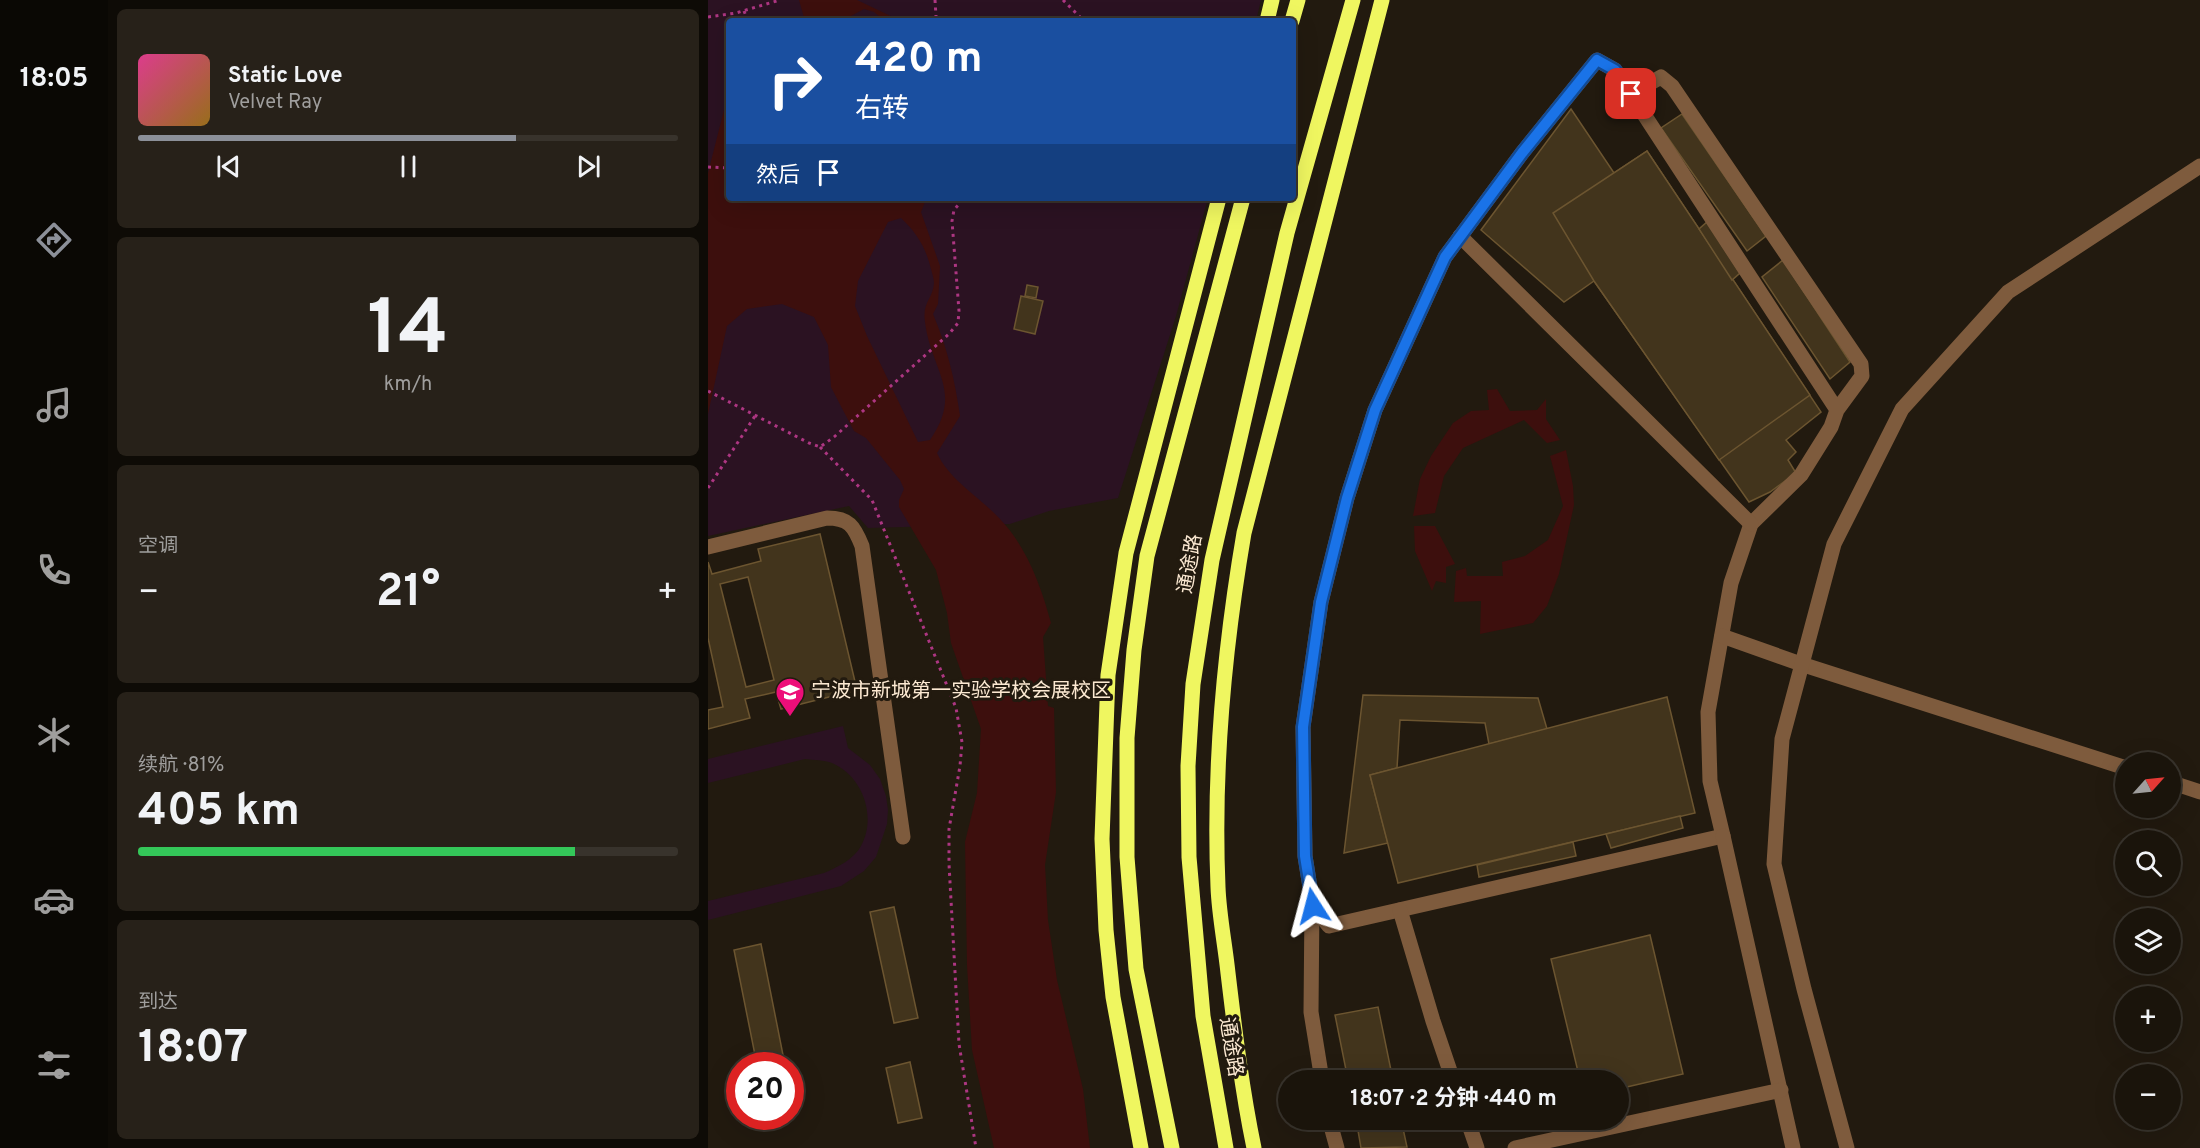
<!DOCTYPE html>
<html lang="zh">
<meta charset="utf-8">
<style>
:root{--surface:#1a140b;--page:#272119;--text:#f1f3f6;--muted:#9f9e9d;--line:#38332c;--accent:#8c9099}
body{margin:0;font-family:Overpass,"Noto Sans SC",sans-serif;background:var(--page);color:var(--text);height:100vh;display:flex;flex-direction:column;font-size:22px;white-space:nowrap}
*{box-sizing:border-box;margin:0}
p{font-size:20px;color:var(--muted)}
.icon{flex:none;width:33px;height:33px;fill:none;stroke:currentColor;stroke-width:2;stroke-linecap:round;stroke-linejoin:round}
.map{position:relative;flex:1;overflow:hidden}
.side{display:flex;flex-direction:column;gap:9px;padding:9px;background:#0e0b06;width:600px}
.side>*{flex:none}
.hud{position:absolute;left:18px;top:18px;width:570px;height:183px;border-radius:6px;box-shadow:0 6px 24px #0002,0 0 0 2px var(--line);background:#1a4fa0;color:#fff;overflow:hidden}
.needle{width:39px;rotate:63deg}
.controls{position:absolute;left:1407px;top:752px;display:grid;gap:12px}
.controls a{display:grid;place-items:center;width:66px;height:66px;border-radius:50%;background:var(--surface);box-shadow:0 6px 24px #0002,0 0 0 2px var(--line);font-size:30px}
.speed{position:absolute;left:18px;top:1052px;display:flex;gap:12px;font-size:30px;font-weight:700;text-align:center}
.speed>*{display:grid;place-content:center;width:78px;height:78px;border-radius:50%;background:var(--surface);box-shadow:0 6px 24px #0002,0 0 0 2px var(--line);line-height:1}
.speed .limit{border:9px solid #d22;background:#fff;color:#111}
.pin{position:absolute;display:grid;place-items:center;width:51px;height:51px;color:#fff;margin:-26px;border-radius:12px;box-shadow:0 3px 9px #0006}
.me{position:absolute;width:66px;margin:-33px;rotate:351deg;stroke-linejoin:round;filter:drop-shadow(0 0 4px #0008)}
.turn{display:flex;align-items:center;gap:21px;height:126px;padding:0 30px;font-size:27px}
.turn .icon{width:78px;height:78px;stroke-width:2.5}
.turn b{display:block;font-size:42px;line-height:51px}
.then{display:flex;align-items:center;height:57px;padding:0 30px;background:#0003;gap:12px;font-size:22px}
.big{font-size:45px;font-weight:700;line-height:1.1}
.side .card{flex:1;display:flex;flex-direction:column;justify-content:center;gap:9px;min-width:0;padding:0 21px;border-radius:9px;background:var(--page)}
.side .dial{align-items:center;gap:0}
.dial b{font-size:78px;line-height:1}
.song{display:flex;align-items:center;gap:18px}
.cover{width:72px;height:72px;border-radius:9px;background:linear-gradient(135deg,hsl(330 70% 55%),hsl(40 70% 35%))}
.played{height:6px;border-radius:3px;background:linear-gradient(90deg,var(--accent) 70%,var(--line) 70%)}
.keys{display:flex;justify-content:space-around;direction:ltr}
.heat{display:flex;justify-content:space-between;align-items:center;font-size:33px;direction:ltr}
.charge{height:9px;border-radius:4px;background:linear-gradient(90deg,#34c759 81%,var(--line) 0)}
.trip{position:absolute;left:570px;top:1070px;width:351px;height:60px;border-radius:30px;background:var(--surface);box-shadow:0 6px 24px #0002,0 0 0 2px var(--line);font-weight:700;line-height:60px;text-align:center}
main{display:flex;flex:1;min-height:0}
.tabs{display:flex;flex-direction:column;width:108px;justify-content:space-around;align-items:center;background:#0a0804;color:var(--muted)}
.tabs .icon{width:42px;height:42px}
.tabs .selected{color:var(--accent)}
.tabs b{font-size:27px;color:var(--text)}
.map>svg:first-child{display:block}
.green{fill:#2b1222}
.water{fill:#3d0f0d;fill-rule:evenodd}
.building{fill:#42341c;stroke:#6c5530;stroke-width:1.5;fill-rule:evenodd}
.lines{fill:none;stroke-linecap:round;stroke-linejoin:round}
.path{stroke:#ad3682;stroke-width:3;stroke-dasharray:3 4.5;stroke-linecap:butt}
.minor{stroke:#7e5b3d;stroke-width:15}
.major{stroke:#eff660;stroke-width:15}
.route-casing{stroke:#114b97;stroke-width:15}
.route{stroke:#1a73e8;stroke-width:10}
.labels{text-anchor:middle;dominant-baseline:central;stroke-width:6;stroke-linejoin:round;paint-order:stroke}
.street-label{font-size:20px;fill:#fce9d2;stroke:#221a0f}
.poi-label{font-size:20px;fill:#fce9d2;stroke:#221a0f;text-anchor:start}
</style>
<main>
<nav class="tabs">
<b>18:05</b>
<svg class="icon selected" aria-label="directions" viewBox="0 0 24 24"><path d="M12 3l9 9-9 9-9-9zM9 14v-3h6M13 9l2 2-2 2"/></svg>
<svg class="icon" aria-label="music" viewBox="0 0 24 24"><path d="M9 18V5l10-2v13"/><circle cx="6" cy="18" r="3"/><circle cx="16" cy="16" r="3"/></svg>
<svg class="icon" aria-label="phone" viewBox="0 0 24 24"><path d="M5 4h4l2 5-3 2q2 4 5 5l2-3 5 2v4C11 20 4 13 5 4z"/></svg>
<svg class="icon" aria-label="climate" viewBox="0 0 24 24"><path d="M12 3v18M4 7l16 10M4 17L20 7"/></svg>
<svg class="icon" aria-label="car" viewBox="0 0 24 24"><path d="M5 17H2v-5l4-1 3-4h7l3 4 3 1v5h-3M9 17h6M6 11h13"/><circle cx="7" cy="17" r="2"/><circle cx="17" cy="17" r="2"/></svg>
<svg class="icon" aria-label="filters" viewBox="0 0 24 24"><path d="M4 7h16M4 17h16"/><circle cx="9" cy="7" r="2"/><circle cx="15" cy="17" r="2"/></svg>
</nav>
<section class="side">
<div class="card">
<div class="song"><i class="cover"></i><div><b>Static Love</b><p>Velvet Ray</p></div></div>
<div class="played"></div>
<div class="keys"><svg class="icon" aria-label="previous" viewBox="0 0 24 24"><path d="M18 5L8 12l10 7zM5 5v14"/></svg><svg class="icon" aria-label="pause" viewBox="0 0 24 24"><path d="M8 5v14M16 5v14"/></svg><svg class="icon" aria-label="next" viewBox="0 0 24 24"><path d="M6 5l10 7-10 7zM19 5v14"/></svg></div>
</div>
<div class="card dial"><b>14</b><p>km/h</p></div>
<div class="card"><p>空调</p>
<div class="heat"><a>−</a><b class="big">21°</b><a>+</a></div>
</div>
<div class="card"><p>续航 · 81%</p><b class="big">405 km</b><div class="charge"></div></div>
<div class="card"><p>到达</p><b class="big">18:07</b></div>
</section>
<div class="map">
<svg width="1492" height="1148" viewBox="0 0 1492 1148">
<rect width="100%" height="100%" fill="#221a0f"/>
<g class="green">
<path d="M0,0H553L548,21H21V198H500L468,316L410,498L341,511L302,524L160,528L141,506L0,536Z"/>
<path d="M135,726L140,748L162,765L172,779L178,796L180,810L179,824L168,857L156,871L133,886L0,920V901L116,873C130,867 146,859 153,846C169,817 155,776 124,763C116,760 106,760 97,759L0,783V759Z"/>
</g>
<g class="water">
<path d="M91,0H149L193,21H177L166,12L156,9L143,16L142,21H97Z"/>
<path d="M21,81V198H223L217,202L213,212L232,266L230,304L225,314C239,347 247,380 252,416L229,453C242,481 272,497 292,519C319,547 333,586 343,623L335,637L340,706L346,708L348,792L337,865L340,920L349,980L375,1089L382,1148H286L264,1050L259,965L257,842L269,793L273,729L243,643L239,613L228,570L191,507V500L196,489L192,480L158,438L146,431L137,414L123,387L120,345L106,317L74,304L39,309L19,326L0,414V173L16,110ZM193,218C209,233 218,248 223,269C224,273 226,279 226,283C225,299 214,302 217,322C223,371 256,391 222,440L210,442L159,336L147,306L150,281L180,222Z"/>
<path d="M789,389L802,411L829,410L838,399V419L852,440L839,443L816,420L755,448L736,476L727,513L705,516L712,479L723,456L745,423L763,411L781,410L779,390Z"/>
<path d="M858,450L865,486L866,505L851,574L839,606L825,623L772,634L773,601L746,602L748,571L758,568L759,576H795L794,562L817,556L840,540L855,506L842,456Z"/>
<path d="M727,526L747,564L738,567V583L728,581L724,591L707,551L706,526Z"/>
</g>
<g class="building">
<path d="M863,109L906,173L939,151L1113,412L1078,440L1088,452L1080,460L1088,473L1062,492L1041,502L886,281L856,302L773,230Z"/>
<path d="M974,114L1058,236L1039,251L953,128Z"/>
<path d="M939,151L1102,395L1011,460L886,281L845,213Z"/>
<path d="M999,222L1032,273L1024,280L991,229Z"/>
<path d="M1075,260L1142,362L1122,379L1054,277Z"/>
<path d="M319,285L330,287L328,298L317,296Z"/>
<path d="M313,296L335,301L327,334L306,329Z"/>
<path d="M112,534L149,690L73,709L68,692L37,699L42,718L0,729V710L15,707L0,638V562L4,574L53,561L50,549ZM40,577L66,680L38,687L12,584Z"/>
<path d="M655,695L830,698L839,729L781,744L777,723L692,720L689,768L662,775L680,843L636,853Z"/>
<path d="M959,697L987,813L690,883L662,775Z"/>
<path d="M972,816L975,828L903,848L898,834Z"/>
<path d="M865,842L868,856L771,877L769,865Z"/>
<path d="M186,907L210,1018L186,1023L162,912Z"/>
<path d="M942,935L975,1074L910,1089V1080H872L843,959Z"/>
<path d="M53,944L77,1065H49L26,950Z"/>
<path d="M670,1007L685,1080H640L627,1015Z"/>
<path d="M202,1062L214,1118L190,1123L178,1068Z"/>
<path d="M648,1119H693L699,1147L653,1148Z"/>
</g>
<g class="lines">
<g class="path">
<path d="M227,0L228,16L230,21"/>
<path d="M355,0L376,21"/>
<path d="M36,11L40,21"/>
<path d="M0,17L28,13L72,0"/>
<path d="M0,167L21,168"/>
<path d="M0,391L101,443L112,447L126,437L241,334L250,323L251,311L244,221L246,210L256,198"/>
<path d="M112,447L164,500L248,708L254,742L252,766L241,829V864L251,1044L268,1148"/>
<path d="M0,488L47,416"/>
</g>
<g class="minor">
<path d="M923,94L953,77L964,86L1153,364L1154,376L1129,410L1123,427L1093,475L1043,524L1023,583L1000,712L1002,781L1015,836L621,926L605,906L597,856L595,727L613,602L639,498L667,410L737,257L814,153L889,60L907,70L1129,410"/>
<path d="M752,236L1043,524"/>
<path d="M0,547L119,518C141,518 146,526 154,546L195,837"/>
<path d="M1014,636L1093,664L1418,768"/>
<path d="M1462,782L1492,792"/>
<path d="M1015,836L1085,1148"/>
<path d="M604,902L603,1012L614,1080"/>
<path d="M692,910L725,1021L745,1080"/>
<path d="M621,1119L629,1148"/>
<path d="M759,1119L769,1148"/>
<path d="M807,1148L1073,1090"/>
<path d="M1139,1148L1096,989L1066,864L1074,739L1126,544L1194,409L1300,292L1492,166"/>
</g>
<g class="major">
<path d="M559,21L564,0"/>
<path d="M584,21L590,0"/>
<path d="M433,1148L405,997L398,930L394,839L400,675L418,553L511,198"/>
<path d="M464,1148L428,969L419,857V738L426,650L439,556L535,198"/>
<path d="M518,1148L495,1016L481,857L480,766L485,684L504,560L579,233L645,0"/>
<path d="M546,1148C534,1090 527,1032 520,973C517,944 511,915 510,887C505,769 516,650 536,533L674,0"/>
</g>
</g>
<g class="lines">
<g class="route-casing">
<path id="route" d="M605,906L597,856L595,727L613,602L639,498L667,410L737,257L814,153L889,60L907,70L923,94"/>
</g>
<use href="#route" class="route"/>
</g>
<defs>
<g id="school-pin" transform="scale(1.5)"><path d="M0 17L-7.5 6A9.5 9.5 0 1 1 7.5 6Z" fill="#ed0e79" stroke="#221a0f"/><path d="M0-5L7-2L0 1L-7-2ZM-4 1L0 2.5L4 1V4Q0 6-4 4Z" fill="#fff"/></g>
</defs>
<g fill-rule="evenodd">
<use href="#school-pin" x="82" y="692"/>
</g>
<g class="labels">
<g class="street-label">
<text transform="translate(483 564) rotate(-80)">通途路</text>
<text transform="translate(522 1047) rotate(81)">通途路</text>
</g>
<g class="poi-label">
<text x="103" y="692">宁波市新城第一实验学校会展校区</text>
</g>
</g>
</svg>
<div class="controls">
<a><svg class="needle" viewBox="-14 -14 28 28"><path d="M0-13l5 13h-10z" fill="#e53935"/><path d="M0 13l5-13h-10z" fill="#9f9e9d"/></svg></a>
<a><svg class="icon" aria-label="search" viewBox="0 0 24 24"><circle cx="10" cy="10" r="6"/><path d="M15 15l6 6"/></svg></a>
<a><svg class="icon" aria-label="layers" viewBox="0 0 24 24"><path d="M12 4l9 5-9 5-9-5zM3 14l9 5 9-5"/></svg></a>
<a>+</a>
<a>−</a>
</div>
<div class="speed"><div class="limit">20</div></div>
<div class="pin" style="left:923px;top:94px;background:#d93025"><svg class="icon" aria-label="arrive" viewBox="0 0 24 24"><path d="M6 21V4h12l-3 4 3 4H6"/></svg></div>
<svg class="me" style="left:605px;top:906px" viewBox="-20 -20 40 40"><path d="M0-17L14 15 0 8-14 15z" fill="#1a73e8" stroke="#fff" stroke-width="4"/></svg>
<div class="trip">18:07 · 2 分钟 · 440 m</div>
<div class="hud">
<div class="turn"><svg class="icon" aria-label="right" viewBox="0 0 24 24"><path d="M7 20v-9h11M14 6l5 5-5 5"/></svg><div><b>420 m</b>右转</div></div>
<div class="then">然后<svg class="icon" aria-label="arrive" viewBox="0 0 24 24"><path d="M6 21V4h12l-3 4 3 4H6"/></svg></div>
</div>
</div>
</main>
